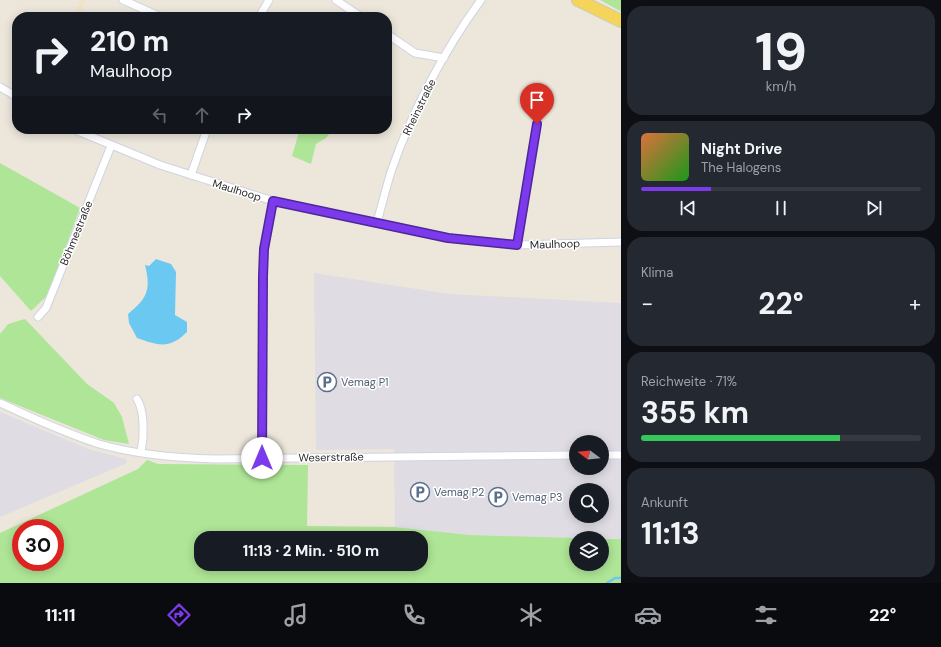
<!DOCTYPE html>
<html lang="de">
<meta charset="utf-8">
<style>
:root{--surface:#171b24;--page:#242831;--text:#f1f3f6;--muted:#9ea1a6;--line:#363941;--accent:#7c3aed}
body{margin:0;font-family:"DM Sans",sans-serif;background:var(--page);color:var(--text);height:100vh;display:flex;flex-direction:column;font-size:15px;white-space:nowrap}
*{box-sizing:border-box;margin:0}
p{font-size:13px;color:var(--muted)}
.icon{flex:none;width:22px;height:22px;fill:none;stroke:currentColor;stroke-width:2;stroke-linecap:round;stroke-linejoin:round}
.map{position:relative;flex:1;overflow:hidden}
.drawer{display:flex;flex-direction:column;gap:6px;padding:6px;background:#0d0f14;width:320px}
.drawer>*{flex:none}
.hud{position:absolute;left:12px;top:12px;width:380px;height:122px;border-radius:16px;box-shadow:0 2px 10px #0003;background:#171b24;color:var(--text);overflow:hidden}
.needle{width:26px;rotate:286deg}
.fabs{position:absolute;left:569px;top:435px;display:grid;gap:8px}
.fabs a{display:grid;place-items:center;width:40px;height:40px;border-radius:50%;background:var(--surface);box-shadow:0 2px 10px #0003;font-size:20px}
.speed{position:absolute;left:12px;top:519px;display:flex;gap:8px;font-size:20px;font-weight:700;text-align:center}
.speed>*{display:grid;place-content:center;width:52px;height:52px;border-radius:50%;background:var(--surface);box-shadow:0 2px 10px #0003;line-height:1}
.speed .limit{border:6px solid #d22;background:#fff;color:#111}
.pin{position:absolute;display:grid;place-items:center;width:34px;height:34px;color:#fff;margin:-41px -17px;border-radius:50% 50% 50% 0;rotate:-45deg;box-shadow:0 0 4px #0007}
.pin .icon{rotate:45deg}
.me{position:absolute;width:44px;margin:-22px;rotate:0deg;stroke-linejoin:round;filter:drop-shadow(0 0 3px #0008)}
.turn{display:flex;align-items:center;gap:14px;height:84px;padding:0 12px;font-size:18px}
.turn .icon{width:52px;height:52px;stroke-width:2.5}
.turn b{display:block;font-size:28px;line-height:34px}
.lanes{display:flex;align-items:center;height:38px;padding:0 12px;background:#0003;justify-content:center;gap:20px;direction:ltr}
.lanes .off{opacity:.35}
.big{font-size:30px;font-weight:700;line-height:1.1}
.drawer .tile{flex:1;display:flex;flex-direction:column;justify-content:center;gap:6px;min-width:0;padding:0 14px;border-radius:16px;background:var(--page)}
.drawer .dial{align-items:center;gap:0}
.dial b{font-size:52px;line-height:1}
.song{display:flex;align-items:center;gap:12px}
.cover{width:48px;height:48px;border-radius:6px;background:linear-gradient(135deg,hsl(20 70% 55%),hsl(120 70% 35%))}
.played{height:4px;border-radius:2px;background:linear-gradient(90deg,var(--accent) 25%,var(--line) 25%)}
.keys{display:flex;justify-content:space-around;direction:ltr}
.heat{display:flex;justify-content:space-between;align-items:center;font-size:22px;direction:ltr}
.charge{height:6px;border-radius:3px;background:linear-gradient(90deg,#34c759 71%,var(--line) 0)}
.trip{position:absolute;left:194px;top:531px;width:234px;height:40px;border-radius:16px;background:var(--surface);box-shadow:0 2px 10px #0003;font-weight:700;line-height:40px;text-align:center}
.dock{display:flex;height:64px;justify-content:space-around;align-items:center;background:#090b0e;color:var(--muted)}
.dock .icon{width:28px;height:28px}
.dock .selected{color:var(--accent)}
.dock b{font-size:18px;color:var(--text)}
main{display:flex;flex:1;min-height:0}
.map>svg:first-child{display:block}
.industrial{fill:#dfdce4;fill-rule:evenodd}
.education{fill:#efe4ca}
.green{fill:#aee596;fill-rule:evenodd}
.water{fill:#6bc9f1}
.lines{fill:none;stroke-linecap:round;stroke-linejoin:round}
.stream{stroke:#6bc9f1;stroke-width:2.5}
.street-casing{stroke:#d0d3e3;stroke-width:9}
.primary-casing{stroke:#c8c8c8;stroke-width:14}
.street{stroke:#fff;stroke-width:7}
.primary{stroke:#f4d559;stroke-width:12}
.route-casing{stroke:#51269a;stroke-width:10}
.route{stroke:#7c3aed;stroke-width:7}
.labels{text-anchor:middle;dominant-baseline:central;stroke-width:3;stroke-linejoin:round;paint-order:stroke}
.street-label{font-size:11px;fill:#2a2a2a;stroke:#fff}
.service-label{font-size:11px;fill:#4e5e75;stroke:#fff;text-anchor:start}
</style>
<main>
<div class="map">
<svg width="621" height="583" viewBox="0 0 621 583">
<rect width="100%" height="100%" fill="#ece6db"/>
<g class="industrial">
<path d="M314,273L449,294L621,303V539L469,535L395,527L394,449L316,450ZM576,442H602V468H576ZM576,490H602V516H576Z"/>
<path d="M0,412L88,449L126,459L127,463L0,517Z"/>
</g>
<path class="education" d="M80,0H86L81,12L84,13L82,17H73Z"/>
<g class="green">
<path d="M600,0H621V12L620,11Z"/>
<path d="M300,129H333L326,138L316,144L311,164L292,156Z"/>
<path d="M0,163L80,208L48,295L31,311L0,276Z"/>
<path d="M25,319L87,384L114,403L122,417L129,444L104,440L0,398V334L8,324Z"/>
<path d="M147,460L158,464L308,465L307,526L395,527L469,535L576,538V564H602V539H621V583H0V533L138,469ZM21,528H55V562H21ZM201,538H421V564H201Z"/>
</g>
<path class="water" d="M156,259L171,264L176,272L175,315L187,322V332C170,349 159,346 137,338L129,323L128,314C148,298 151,289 145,265L149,266Z"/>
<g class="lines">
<path class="stream" d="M607,583L615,578H621"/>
<g class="street-casing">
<g id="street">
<path d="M123,0L161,17"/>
<path d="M336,0L361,17"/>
<path d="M259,17L269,0"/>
<path d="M387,34L415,53L444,58"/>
<path d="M0,87L17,97"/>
<path d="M73,129L160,165L273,201L448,238L517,245L621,242"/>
<path d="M191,175L207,129"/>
<path d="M377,222C382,205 386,187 392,169C412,111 445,49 481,0"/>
<path d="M517,245L542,94"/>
<path d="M38,317L46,308L111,146"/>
<path d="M137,399C145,412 144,437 141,452"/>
<path d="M0,403C32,418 65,433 99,444C137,455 176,458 216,459L576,455"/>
<path d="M602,455H621"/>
<path d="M262,458L263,276L264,249L273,201"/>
</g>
</g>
<g class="primary-casing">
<path id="primary" d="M578,0L621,21"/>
</g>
<use href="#street" class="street"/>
<use href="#primary" class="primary"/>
</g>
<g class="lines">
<g class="route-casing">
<path id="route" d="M262,458L263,276L264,249L273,201L448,238L517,245L537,124"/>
</g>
<use href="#route" class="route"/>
</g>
<defs>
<g id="parking-ring" transform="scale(1)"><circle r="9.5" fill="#fff" stroke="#5c6f8a" stroke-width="1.5"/><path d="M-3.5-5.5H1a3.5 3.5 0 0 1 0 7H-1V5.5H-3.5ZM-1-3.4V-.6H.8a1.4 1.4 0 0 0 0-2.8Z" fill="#5c6f8a"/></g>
</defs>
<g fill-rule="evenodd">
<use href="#parking-ring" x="327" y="382"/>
<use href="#parking-ring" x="420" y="492"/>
<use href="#parking-ring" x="498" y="497"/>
</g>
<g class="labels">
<g class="street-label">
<text transform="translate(419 107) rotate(-64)">Rheinstraße</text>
<text transform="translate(237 190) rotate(17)">Maulhoop</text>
<text transform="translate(76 233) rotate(-68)">Böhmestraße</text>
<text transform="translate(555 244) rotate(-2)">Maulhoop</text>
<text transform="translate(331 457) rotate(-1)">Weserstraße</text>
</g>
<g class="service-label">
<text x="341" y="382">Vemag P1</text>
<text x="434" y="492">Vemag P2</text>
<text x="512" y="497">Vemag P3</text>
</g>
</g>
</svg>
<div class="fabs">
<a><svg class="needle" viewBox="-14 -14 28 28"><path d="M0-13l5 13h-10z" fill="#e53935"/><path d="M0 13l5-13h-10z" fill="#9ea1a6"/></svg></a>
<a><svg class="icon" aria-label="search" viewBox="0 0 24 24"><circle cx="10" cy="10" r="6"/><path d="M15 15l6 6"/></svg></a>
<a><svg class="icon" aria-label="layers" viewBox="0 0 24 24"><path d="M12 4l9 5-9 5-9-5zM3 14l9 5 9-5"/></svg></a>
</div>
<div class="speed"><div class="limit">30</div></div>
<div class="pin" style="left:537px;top:124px;background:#d93025"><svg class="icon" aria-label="arrive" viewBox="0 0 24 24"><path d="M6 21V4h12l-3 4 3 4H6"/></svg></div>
<svg class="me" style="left:262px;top:458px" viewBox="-20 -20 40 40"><circle r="19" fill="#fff"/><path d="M0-13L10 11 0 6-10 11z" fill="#7c3aed"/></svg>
<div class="trip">11:13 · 2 Min. · 510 m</div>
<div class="hud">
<div class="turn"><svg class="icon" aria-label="right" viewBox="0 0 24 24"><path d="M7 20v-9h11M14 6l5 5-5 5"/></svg><div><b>210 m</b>Maulhoop</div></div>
<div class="lanes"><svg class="icon off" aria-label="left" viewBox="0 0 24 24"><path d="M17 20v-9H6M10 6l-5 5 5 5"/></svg><svg class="icon off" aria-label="ahead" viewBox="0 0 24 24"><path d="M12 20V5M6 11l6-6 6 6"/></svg><svg class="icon" aria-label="right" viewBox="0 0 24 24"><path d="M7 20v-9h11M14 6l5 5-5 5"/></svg></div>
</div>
</div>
<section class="drawer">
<div class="tile dial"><b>19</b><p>km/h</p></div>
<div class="tile">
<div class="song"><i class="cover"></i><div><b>Night Drive</b><p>The Halogens</p></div></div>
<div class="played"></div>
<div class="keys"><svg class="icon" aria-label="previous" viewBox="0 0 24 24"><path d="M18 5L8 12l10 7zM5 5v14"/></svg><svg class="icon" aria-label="pause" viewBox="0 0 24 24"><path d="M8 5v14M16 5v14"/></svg><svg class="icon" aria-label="next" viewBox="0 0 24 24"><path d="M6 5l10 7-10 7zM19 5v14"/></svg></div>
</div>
<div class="tile"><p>Klima</p>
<div class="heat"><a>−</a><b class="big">22°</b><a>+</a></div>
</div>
<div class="tile"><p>Reichweite · 71%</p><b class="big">355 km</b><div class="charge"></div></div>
<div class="tile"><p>Ankunft</p><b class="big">11:13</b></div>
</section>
</main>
<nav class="dock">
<b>11:11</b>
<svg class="icon selected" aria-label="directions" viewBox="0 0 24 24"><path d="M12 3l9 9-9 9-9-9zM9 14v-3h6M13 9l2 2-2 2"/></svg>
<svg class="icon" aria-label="music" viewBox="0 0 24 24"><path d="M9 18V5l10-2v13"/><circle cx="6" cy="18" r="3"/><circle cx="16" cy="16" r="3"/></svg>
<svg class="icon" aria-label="phone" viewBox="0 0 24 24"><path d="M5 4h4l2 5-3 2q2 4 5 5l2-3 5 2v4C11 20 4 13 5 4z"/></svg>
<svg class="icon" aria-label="climate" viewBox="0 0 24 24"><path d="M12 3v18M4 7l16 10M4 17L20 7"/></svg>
<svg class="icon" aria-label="car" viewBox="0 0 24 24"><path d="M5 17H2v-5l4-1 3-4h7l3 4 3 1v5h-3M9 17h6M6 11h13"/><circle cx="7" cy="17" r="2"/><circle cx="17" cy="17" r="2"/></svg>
<svg class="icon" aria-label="filters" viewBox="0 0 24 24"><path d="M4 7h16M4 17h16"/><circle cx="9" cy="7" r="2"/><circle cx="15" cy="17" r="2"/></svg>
<b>22°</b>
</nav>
